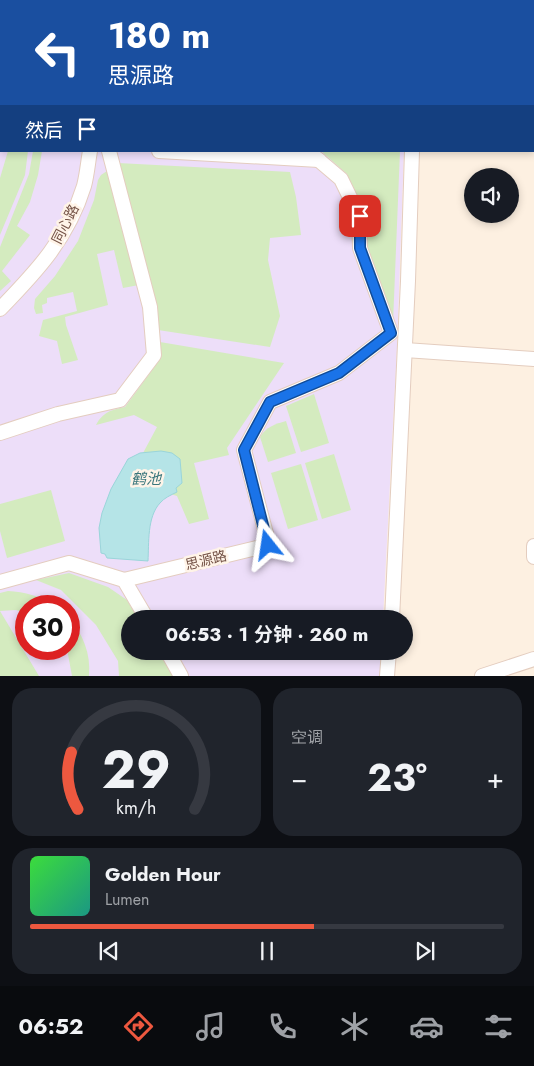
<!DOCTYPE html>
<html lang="zh">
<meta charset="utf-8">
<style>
:root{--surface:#171b24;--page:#20242c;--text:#f1f3f6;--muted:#9ea1a6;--line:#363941;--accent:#ed583f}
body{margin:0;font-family:Jost,"Noto Sans SC",sans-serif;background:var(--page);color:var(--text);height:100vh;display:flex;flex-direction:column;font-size:19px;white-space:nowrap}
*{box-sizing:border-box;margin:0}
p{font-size:16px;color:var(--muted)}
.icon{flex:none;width:28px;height:28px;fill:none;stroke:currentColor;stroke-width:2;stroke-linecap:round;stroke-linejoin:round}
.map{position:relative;height:676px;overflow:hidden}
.sheet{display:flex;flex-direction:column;gap:12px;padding:12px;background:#0d0f14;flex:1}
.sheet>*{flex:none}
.banner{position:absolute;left:0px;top:0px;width:535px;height:152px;box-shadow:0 2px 8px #0003;background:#1a4fa0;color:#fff;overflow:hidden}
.controls{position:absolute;left:464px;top:168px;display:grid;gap:10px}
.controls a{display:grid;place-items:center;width:55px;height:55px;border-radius:50%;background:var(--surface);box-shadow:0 2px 8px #0003;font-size:25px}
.speed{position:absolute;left:15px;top:595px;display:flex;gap:10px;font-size:25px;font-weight:700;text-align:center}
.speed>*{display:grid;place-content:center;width:65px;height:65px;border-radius:50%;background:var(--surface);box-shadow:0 2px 8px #0003;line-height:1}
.speed .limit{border:8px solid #d22;background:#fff;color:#111}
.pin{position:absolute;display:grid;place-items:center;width:42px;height:42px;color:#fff;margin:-21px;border-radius:10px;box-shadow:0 2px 8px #0006}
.me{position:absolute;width:55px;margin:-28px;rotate:345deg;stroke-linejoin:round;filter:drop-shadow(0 0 4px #0008)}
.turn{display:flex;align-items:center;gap:18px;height:105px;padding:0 25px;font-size:22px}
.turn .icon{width:65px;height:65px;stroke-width:2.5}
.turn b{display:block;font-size:35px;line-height:42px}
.then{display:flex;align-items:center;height:48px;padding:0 25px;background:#0003;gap:10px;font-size:19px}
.big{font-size:38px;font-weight:700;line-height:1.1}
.sheet .card{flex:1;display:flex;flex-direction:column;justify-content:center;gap:8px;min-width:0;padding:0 18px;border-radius:20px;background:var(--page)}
.sheet .dial{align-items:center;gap:0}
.dial svg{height:130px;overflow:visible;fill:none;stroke:var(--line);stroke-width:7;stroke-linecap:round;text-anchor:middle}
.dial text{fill:var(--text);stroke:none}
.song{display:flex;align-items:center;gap:15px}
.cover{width:60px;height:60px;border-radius:8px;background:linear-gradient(135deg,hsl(120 70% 55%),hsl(170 70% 35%))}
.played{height:5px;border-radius:2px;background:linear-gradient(90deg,var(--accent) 60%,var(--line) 60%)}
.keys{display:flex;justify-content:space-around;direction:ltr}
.heat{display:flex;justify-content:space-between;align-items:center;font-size:28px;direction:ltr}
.sheet .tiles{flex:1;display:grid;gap:12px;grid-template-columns:1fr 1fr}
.card:last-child{grid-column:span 2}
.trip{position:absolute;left:121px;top:610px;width:292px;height:50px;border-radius:25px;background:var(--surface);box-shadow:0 2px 8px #0003;font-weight:700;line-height:50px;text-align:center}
.tab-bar{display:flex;height:80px;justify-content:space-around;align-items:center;background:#090b0e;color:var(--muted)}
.tab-bar .icon{width:35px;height:35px}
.tab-bar .current{color:var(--accent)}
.tab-bar b{font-size:22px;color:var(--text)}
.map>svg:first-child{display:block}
.education{fill:#eddef9;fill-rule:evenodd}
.green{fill:#d4ebbf}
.water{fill:#b5e4e7;stroke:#9ad5da}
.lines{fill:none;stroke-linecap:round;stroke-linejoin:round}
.minor-casing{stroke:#e4cdbf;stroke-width:16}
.minor{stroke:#fff;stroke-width:14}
.route-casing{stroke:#114b97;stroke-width:12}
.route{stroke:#1a73e8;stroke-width:9}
.labels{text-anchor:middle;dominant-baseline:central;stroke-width:5;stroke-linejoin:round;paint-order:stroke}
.street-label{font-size:14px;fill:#755347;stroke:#fff4e8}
.water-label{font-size:15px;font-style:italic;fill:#3a767c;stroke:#fff4e8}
</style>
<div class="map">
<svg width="534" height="676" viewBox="0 0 534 676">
<rect width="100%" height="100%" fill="#fdf0e1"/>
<path class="education" d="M0,0H406V1H1V151H404L397,347L383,619H130V651H381L380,676H0ZM26,606H69V649H26Z"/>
<g class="green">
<path d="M8,151H28L25,175L0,235V178Z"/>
<path d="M33,151H42L38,175L30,202L17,226L30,235L2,271L11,281L0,291V247L29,174Z"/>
<path d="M321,151H400L393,323L366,247L365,214L347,174Z"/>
<path d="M118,163L290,172L296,197L301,235L270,238L268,260L280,316L270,347L158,330Z"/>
<path d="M110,169L139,285L123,288L114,250L97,254L108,305L65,317L66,325L78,360L62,364L57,341L39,336L43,320L77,311L73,292L47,298V303L42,305L43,313L36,314L34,308L35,299L55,276L78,241L94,200L98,180L101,175Z"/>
<path d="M160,342L284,363L227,448L229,455L194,463L209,519L189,524L177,496L128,481L157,427L134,415L96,425C103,412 111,410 125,407L161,358Z"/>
<path d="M314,394L329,443L301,452L286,406Z"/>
<path d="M286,421L296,453L268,462L260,437C266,427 275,424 286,421Z"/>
<path d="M334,454L351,510L322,519L305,463Z"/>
<path d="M301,464L318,520L288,529L271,473Z"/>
<path d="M51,490L65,541L7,558L0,531V504Z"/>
<path d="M69,573L108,587L127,600L138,619H130V651H158L173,676H119L118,661L96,625L61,590L36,580Z"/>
<path d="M8,591C24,592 42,596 55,606H26V613L16,610L0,611L39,676H0V593Z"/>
<path d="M69,617C83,635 91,653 89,676H72L67,649H69Z"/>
</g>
<path class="water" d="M161,451L172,453L180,459L182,483L176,488L177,492C171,495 164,498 160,503C147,517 149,543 148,561L107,558L105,554L101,553L99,528L102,513L111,489L128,459L140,453Z"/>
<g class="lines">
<g class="minor-casing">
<g id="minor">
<path d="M258,0L259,1"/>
<path d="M414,0V1"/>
<path d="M64,1L66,0"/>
<path d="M159,151L319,160"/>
<path d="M0,309C37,271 68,238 84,186C87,175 88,162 90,151"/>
<path d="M405,350L534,359"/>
<path d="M0,433L58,414L120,400L154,355L150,307L109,151"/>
<path d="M534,546V557"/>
<path d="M124,580L269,545L244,450L270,402L339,373L391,333L360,248L359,216L341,179L308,151"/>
<path d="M0,582L69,563L124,580L147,619"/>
<path d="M392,619L408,281L412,151"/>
<path d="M167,651L181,676"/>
<path d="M387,676L389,651"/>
<path d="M482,676L534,659"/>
</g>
</g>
<use href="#minor" class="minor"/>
</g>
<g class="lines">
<g class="route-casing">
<path id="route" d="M268,545L244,450L270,402L339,373L391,333L360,248V216"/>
</g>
<use href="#route" class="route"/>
</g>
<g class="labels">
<g class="street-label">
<text transform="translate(65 224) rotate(-63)">同心路</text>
<text transform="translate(206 560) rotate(-14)">思源路</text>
</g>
<g class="water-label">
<text x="146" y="479">鹤池</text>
</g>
</g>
</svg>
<div class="controls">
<a><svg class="icon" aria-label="sound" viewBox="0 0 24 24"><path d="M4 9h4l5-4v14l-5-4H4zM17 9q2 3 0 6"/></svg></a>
</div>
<div class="speed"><div class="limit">30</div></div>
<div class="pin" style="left:360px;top:216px;background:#d93025"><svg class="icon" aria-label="arrive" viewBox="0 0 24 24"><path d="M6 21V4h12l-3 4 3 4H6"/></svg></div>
<svg class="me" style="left:268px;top:545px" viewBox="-20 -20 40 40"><path d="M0-17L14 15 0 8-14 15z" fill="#1a73e8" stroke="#fff" stroke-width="4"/></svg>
<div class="trip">06:53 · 1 分钟 · 260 m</div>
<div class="banner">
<div class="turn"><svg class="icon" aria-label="left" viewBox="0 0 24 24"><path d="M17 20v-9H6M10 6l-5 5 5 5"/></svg><div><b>180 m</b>思源路</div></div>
<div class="then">然后<svg class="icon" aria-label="arrive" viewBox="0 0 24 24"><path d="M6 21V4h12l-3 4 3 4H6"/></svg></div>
</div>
</div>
<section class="sheet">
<div class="tiles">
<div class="card dial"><svg viewBox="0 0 100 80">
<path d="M14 69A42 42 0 1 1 86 69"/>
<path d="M14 69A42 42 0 0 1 10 34" stroke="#ed583f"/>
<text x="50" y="56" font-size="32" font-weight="700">29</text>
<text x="50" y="72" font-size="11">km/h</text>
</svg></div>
<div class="card"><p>空调</p>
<div class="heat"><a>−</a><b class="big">23°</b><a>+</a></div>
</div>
<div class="card">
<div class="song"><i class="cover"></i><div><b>Golden Hour</b><p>Lumen</p></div></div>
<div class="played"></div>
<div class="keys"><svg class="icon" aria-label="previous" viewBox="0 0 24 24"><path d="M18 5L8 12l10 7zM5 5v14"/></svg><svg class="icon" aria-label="pause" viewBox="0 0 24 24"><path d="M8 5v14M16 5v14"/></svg><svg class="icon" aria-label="next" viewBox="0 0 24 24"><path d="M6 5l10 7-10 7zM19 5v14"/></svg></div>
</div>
</div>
</section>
<nav class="tab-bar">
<b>06:52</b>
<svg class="icon current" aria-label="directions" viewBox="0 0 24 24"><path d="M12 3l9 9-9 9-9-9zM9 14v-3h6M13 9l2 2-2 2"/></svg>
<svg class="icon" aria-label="music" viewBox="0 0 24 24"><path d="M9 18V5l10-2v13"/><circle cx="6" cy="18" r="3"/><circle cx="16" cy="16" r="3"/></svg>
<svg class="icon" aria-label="phone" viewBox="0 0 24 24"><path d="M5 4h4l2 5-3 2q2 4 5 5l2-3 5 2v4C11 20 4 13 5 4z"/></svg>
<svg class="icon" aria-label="climate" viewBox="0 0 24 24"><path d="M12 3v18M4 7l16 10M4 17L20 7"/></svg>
<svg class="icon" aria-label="car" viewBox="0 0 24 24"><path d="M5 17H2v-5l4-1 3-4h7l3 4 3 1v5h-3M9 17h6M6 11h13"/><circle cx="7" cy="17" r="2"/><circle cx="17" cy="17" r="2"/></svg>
<svg class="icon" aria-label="filters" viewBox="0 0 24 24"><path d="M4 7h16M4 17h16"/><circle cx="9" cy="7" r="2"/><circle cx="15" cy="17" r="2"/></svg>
</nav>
